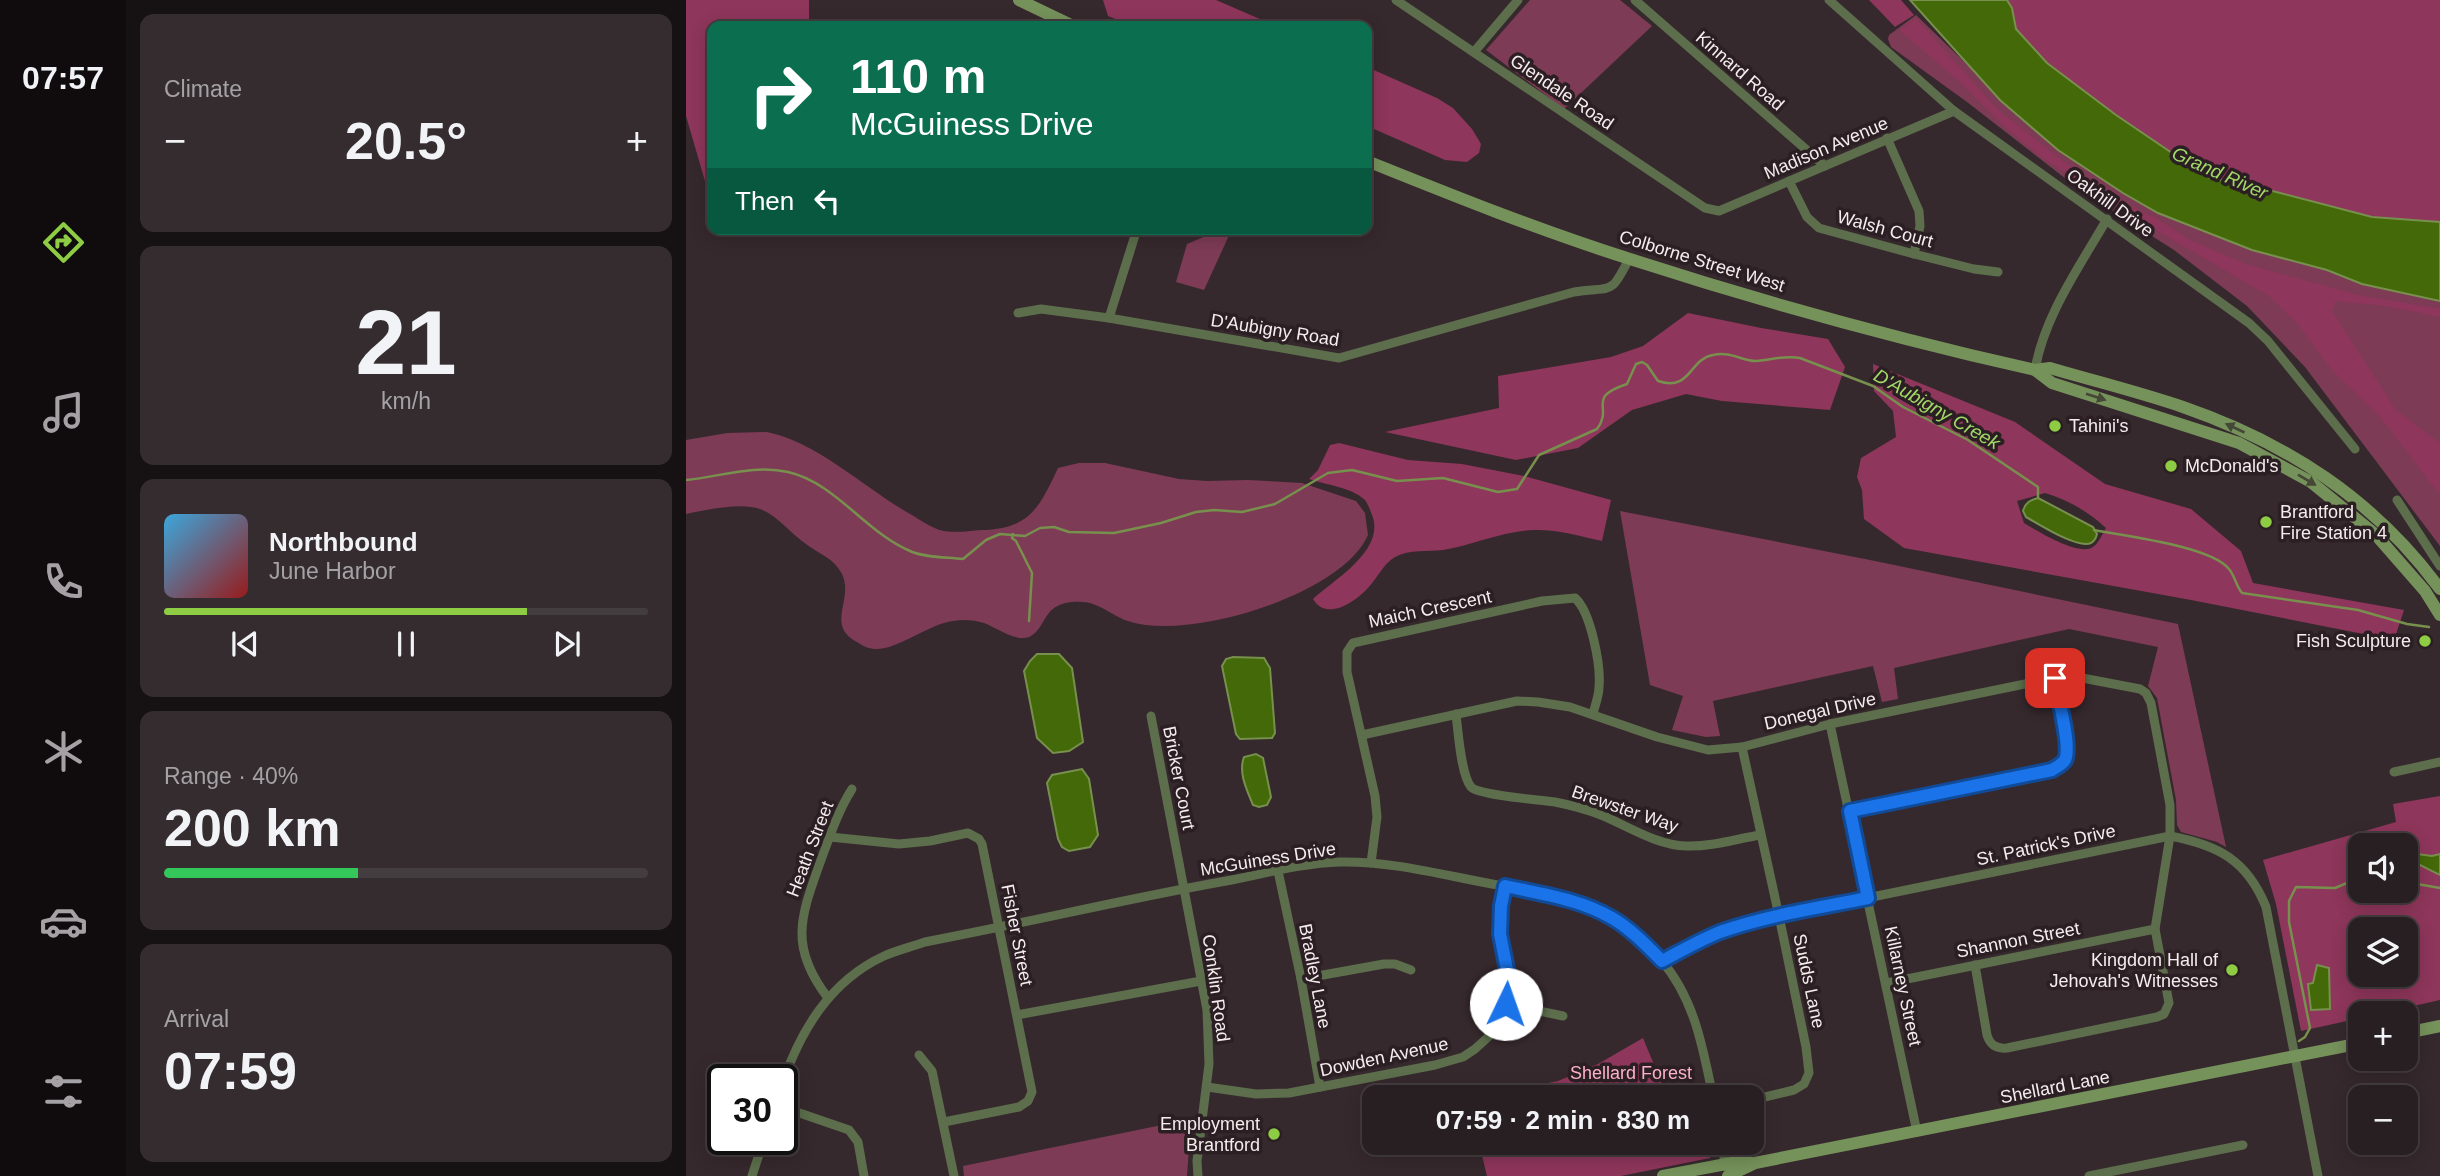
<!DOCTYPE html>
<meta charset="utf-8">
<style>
:root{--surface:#281f22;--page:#342c2f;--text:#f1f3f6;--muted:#a5a2a5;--line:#443d40;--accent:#8ecd43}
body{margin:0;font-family:Helvetica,sans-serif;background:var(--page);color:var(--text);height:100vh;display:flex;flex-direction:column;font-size:26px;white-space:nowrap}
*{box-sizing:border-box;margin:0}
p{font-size:23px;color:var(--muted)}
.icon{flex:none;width:38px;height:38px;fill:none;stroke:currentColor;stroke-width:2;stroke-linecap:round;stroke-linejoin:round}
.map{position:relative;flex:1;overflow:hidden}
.sheet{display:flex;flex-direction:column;gap:14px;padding:14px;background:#161113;width:560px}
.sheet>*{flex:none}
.banner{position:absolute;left:21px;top:21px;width:665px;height:214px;border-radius:14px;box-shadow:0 4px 18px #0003,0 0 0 2px var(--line);background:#0b6e4f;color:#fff;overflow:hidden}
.buttons{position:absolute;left:1662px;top:833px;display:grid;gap:14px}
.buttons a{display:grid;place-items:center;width:70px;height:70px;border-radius:14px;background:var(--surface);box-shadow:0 4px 18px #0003,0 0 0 2px var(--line);font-size:35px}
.speed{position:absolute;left:21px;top:1064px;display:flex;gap:14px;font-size:35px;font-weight:700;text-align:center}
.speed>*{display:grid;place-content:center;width:91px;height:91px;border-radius:50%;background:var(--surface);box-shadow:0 4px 18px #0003,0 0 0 2px var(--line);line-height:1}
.speed .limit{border:4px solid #111;border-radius:10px;background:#fff;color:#111}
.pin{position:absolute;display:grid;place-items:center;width:60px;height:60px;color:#fff;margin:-30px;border-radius:14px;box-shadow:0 4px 10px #0006}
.me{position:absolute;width:77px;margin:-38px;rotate:3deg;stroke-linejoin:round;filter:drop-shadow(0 0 5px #0008)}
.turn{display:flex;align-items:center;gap:24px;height:147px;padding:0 28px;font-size:32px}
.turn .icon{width:91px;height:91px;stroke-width:2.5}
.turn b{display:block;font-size:49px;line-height:60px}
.then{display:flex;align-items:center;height:66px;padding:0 28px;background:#0003;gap:14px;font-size:26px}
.big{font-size:52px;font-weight:800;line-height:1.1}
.sheet .tile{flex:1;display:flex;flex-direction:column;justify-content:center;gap:10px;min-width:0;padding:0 24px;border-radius:14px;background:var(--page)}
.sheet .dial{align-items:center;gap:0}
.dial b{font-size:91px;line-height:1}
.song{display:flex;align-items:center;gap:21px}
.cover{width:84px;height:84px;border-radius:10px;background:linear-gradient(135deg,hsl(200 70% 55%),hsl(0 70% 35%))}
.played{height:7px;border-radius:4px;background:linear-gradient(90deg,var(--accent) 75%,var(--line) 75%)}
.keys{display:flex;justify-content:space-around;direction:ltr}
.heat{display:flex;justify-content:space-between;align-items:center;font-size:38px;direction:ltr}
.charge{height:10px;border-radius:5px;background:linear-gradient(90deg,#34c759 40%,var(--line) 0)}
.trip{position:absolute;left:676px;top:1085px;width:402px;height:70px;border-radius:14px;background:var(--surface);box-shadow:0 4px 18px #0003,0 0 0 2px var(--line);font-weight:800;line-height:70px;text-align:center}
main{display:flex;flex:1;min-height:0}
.tab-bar{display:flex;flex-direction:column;width:126px;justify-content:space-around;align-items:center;background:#100c0e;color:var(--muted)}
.tab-bar .icon{width:49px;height:49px}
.tab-bar .on{color:var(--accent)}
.tab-bar b{font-size:32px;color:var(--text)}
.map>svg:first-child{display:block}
.green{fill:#7e3b55}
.forest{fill:#8e365b;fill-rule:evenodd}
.water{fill:#436908;stroke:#78904d;stroke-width:2}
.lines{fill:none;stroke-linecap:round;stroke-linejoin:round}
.stream{stroke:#78904d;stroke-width:2.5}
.street{stroke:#5c6e4c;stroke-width:9}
.secondary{stroke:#76925b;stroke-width:12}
.oneway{fill:#454737}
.route-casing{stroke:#114b97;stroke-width:18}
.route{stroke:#1a73e8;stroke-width:12}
.poi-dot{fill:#8ecd43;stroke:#2b1f23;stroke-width:2.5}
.labels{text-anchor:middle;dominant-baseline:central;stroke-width:7;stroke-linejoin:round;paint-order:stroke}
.street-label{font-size:18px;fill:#f5ecee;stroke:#2b1f23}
.poi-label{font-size:18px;fill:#f5ecee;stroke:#2b1f23;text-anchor:start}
.park-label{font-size:18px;fill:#fdb2cc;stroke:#2b1f23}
.water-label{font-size:19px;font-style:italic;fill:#a1d867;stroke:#2b1f23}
</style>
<main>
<nav class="tab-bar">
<b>07:57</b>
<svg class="icon on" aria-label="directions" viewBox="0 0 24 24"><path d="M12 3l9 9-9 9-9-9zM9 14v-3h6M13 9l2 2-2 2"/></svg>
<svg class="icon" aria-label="music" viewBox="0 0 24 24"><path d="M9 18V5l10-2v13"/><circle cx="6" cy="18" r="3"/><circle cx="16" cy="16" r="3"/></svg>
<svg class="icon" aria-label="phone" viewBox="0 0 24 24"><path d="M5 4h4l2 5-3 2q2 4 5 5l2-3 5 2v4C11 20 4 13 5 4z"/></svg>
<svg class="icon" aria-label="climate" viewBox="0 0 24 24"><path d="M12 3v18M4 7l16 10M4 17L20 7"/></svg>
<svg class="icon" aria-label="car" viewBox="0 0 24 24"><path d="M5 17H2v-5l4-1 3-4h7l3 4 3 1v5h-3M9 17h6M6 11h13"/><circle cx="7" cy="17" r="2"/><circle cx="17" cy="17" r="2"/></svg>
<svg class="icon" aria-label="filters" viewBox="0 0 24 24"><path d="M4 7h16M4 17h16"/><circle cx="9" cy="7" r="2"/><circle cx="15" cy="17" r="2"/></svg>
</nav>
<section class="sheet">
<div class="tile"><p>Climate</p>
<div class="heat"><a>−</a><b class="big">20.5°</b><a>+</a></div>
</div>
<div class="tile dial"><b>21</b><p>km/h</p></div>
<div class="tile">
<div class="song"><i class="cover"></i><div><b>Northbound</b><p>June Harbor</p></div></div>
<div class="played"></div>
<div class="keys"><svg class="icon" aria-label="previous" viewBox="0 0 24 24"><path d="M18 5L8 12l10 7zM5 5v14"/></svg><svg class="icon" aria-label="pause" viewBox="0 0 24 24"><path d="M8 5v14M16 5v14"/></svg><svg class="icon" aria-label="next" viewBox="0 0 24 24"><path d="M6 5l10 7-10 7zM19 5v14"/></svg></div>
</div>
<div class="tile"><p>Range · 40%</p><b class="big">200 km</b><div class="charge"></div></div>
<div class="tile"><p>Arrival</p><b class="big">07:59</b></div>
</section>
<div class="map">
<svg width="1754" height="1176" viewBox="0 0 1754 1176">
<rect width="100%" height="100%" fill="#36292d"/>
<g class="green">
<path d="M844,0H934L966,26L878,109L800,50Z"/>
<path d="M1230,15L1292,75L1314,100L1372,150L1437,193L1472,213L1566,250L1641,270L1676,284L1754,301V546L1619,367L1561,306L1488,250L1398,193L1281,102L1205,47L1202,39L1203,35Z"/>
<path d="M536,229H546L518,290L490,282L501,244Z"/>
<path d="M81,432C131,442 180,489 224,514C235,520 246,529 258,531C270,533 284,531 295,530C344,529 353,508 372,468L393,463H419L493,479L521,481L561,480L616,483L670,501L679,513L682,535C656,595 504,640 445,622C422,615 413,599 386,602C355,605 361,629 343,637C330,642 311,628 298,623C288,620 278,619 267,621C241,624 206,655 183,648C178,647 173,643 169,641C140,624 168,599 156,574C148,558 133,554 120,544C105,534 91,515 74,509C55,502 19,510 0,514V440L41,433Z"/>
<path d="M934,511L1184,560L1492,624L1540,847L1531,842L1495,832L1491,825L1490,800L1471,698L1462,686L1472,647L1383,629L1208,668L1212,699L1196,702L1187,666L1027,701L1034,736L1020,737L986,730L997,696L964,685Z"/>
<path d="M505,1119L501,1176H278L277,1166Z"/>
</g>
<g class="forest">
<path d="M0,0H123V26H26V194L21,188L0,116Z"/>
<path d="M417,0H530L590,26H446L422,16Z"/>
<path d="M1183,0H1215L1228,15L1209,27Z"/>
<path d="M1321,0H1754V222L1686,217L1571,187L1523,178L1430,115L1361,63L1330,29L1326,8Z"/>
<path d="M1230,18L1310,108L1369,155L1435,203L1470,218L1504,240L1560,264L1672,295L1754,309V317L1700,306L1650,301L1646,311L1710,410L1754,443V495L1695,418L1646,370L1611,323L1583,296L1451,219L1354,156L1318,126L1273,81L1213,30Z"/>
<path d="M681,67L751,98L767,108L786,129L795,144L793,153L781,162L759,160L681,126Z"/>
<path d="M1002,313L1075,328L1142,339L1159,367L1144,410L1036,401L1000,394L946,410L892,448L830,460L699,432L813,408L812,376L925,357L957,346Z"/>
<path d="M1187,364L1329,422L1419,484L1505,509L1555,551L1567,583L1718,610L1708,640L1505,600L1218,548L1178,519L1176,490L1171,477L1175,458L1210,437L1207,411L1188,391ZM1359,493C1382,500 1403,512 1420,528C1417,533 1412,544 1407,547C1393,557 1351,531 1338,523L1331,501Z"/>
<path d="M653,443L722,460L776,464L838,476L925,500L916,541C894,536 870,529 847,530C817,531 787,545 757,550C741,552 724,549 709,557C697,564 691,579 681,589C668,603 640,621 627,599C649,579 700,550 686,515C684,510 682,504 679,500C665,487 640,485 623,479L632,470L644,445Z"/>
<path d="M1754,796V1000L1696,1013H1675V1018L1615,1031L1590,904L1577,860L1710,822L1707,804ZM1675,845H1720V891H1675ZM1675,929H1720V975H1675Z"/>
<path d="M957,1038L981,1096L1000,1092L1003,1097H794L872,1081L912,1064Z"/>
<path d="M793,1143H1025L1027,1151L1024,1158L935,1176H801Z"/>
</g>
<g class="water">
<path d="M1224,0H1321L1326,8L1330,29L1361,63L1430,115L1523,178L1571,187L1686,217L1754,222V301L1676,284L1641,270L1566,250L1472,213L1437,193L1372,150L1314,100Z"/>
<path d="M1352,498L1407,527L1411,534C1410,538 1409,541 1405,543C1391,549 1353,524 1340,517L1337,511C1339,503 1344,500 1352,498Z"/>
<path d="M351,654H373L386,668L397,742L383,751L367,753L351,738L338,671L344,661Z"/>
<path d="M547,657L578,658L584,668L589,733L586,738L554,739L550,734L536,666L540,659Z"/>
<path d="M570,754L577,758L585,797L581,805L573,807L567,805C561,790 552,773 558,757Z"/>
<path d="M396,769L403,779L412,835L404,847L383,851L376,847L372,839L361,783L366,775Z"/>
<path d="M1731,854L1746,856L1754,854V875L1732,864L1729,859Z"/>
<path d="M1631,965L1643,968L1644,1009L1625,1010L1622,984L1627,983Z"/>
</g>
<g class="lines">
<g class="stream">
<path d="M0,480C33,477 69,464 102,472C150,483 179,532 224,551C239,558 261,557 277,559L300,540L314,534L339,536L354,528L368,527L383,532L428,533L475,523L510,512L528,510L556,512L589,504L642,473L666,470L711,481L757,478L812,492L831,489L853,455L911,429C928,407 899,398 941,384L950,364L956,362L961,365L972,381C1005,392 1003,359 1027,355C1045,351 1056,361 1070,361C1086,360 1098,355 1114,358L1187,386L1217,407L1282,440L1352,487V498"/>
<path d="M1408,530C1438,536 1525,546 1543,569C1549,576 1550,586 1556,593L1672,610L1721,624L1743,627"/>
<path d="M327,534L326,538L330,541L346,573L343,621"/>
<path d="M1720,882L1754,888"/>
<path d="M1613,1041L1619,1037L1624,1028L1603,922V901L1610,887L1649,888L1675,877"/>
</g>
<g class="street">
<path d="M710,0L1019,208L1033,211L1268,111"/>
<path d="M949,0L1139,166"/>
<path d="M1143,0L1268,111L1563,323L1582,341L1669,449"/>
<path d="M788,52L832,0"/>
<path d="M1201,138L1233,211L1234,226L1228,254"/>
<path d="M1103,181L1121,217L1133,228L1228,254L1288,269L1312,272"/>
<path d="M332,313L355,309L423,318L653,358L888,292C928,286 924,296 943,259"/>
<path d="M423,318L451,229"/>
<path d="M1349,370C1358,316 1394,266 1421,219"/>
<path d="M1711,500L1754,566"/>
<path d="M770,714C772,731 775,775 785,787C792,795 854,800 869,802C884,805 900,809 915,815C942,826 970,845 1000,846C1025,847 1050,839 1074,835"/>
<path d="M465,716L521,1010L523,1064L511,1161L512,1176"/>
<path d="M1144,724L1231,1132"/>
<path d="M676,735L831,701L852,702L884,707L971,737L1022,750L1056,747L1144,724L1363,679L1391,677L1454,689L1460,693L1465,703L1484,805V836L1469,929L1483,1003L1478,1014L1471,1017L1321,1048C1310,1049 1304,1045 1301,1035L1289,965"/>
<path d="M1056,747L1093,916L1120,1047L1123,1073L1118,1084L1108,1090L1066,1100"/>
<path d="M1708,772L1754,762"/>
<path d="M1164,811L1366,770C1370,767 1376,765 1379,760C1386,748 1371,695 1369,678"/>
<path d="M144,837L213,844L244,841L282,833L293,839L296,844L346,1092L342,1101L333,1107L258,1122"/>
<path d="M685,863L691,817L689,796L661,672V652L667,643L856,601L889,598C905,612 915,666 913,687C913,696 909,705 907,714"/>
<path d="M592,871L615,979L634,1087"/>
<path d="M976,961L1033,933L1093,916L1484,836C1532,845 1561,860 1580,907L1632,1176"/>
<path d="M615,979L698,964H709L725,970"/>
<path d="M1201,983L1469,929"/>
<path d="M142,998C102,946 115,916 135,860C144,836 152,811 166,789"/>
<path d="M820,1004L877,1016"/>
<path d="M331,1015L515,981"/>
<path d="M233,1055L246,1071L268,1176"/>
<path d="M96,1084C115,1030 144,981 198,956C211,950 225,947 239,942C339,923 439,899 540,881C577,874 616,863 654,862C705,861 757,875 806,884C875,896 927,905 975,960C1009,999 1017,1049 1027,1097"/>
<path d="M521,1087L570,1094L603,1093L749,1065L777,1057L789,1049L811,1029L820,1004L822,975L813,934L815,906L819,886"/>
<path d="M96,1107L163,1130L172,1142L178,1176"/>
<path d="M1035,1143L1040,1167"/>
<path d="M66,1176L78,1139"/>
<path d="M1403,1176L1557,1145"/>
</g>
<g class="secondary">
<path d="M333,0L387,26"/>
<path d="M681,161C768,196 855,231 944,259C1077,302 1212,339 1349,370L1364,368C1408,381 1453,392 1497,407C1601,443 1688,499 1754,589"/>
<path d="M1349,370L1366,383L1553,443L1625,482L1690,535L1739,591L1754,615"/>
<path d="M1720,1033L1754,1026"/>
<path d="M977,1176L1056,1161L1063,1162"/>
<path d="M1042,1176L1069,1163L1675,1043"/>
</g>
</g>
<defs><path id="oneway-solid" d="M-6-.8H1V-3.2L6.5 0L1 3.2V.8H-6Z" transform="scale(1.75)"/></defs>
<g class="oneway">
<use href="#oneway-solid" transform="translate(1410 397) rotate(18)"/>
<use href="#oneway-solid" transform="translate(1549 428) rotate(-155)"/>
<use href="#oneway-solid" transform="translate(1621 480) rotate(31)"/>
</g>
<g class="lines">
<g class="route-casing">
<path id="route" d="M820,1004L822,975L814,934L815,906L819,886C855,894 894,899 926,918C945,929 961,946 976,961C995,951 1014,940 1034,932C1082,915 1133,908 1182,898L1164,811L1366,770C1370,767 1376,765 1379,760C1386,747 1371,695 1369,678"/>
</g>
<use href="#route" class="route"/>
</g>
<g class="poi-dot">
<circle cx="1369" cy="426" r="7"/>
<circle cx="1485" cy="466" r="7"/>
<circle cx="1580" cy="522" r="7"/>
<circle cx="1739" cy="641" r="7"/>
<circle cx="1546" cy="970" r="7"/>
<circle cx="588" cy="1134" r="7"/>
</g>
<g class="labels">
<g class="street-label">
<text transform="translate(1054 71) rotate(41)">Kinnard Road</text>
<text transform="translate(876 92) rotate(34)">Glendale Road</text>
<text transform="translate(1140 148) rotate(-23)">Madison Avenue</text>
<text transform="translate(1424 203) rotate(36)">Oakhill Drive</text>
<text transform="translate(1199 229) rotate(15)">Walsh Court</text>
<text transform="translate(1016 261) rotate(17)">Colborne Street West</text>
<text transform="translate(589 330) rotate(9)">D'Aubigny Road</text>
<text transform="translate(744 609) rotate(-12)">Maich Crescent</text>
<text transform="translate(1134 711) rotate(-13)">Donegal Drive</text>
<text transform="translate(493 778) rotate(79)">Bricker Court</text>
<text transform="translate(939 809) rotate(19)">Brewster Way</text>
<text transform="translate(1360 845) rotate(-12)">St. Patrick's Drive</text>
<text transform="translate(124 849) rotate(-69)">Heath Street</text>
<text transform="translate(582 859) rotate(-9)">McGuiness Drive</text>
<text transform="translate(331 935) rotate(79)">Fisher Street</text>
<text transform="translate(1332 940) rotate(-11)">Shannon Street</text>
<text transform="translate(629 976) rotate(79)">Bradley Lane</text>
<text transform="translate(1123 981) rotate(78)">Sudds Lane</text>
<text transform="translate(1217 986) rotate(78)">Killarney Street</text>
<text transform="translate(530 988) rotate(82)">Conklin Road</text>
<text transform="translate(698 1057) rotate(-12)">Dowden Avenue</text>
<text transform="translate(1369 1087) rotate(-11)">Shellard Lane</text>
</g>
<g class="poi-label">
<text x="1383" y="426">Tahini's</text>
<text x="1499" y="466">McDonald's</text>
<text x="1594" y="512">Brantford<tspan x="1594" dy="21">Fire Station 4</tspan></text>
<text x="1725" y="641" text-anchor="end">Fish Sculpture</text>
<text x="1532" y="960" text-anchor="end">Kingdom Hall of<tspan x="1532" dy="21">Jehovah's Witnesses</tspan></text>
<text x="574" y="1124" text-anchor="end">Employment<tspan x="574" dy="21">Brantford</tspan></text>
</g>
<g class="park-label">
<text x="945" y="1073">Shellard Forest</text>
</g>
<g class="water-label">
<text transform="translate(1534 173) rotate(24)">Grand River</text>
<text transform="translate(1251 409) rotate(30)">D'Aubigny Creek</text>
</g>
</g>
</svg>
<div class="buttons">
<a><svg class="icon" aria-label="sound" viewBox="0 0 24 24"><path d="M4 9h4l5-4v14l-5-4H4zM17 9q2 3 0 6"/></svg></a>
<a><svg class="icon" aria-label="layers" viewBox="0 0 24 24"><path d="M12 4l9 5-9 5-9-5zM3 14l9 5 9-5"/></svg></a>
<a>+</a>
<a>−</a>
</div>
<div class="speed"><div class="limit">30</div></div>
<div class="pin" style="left:1369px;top:678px;background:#d93025"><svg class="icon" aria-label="arrive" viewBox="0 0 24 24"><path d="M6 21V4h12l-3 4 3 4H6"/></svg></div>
<svg class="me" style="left:820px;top:1004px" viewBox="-20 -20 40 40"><circle r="19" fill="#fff"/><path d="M0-13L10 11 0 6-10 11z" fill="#1a73e8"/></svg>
<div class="trip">07:59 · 2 min · 830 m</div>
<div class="banner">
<div class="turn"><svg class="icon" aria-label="right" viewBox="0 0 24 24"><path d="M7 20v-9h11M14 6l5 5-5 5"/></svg><div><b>110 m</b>McGuiness Drive</div></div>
<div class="then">Then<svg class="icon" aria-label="left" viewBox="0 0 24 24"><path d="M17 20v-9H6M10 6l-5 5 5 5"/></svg></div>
</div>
</div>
</main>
